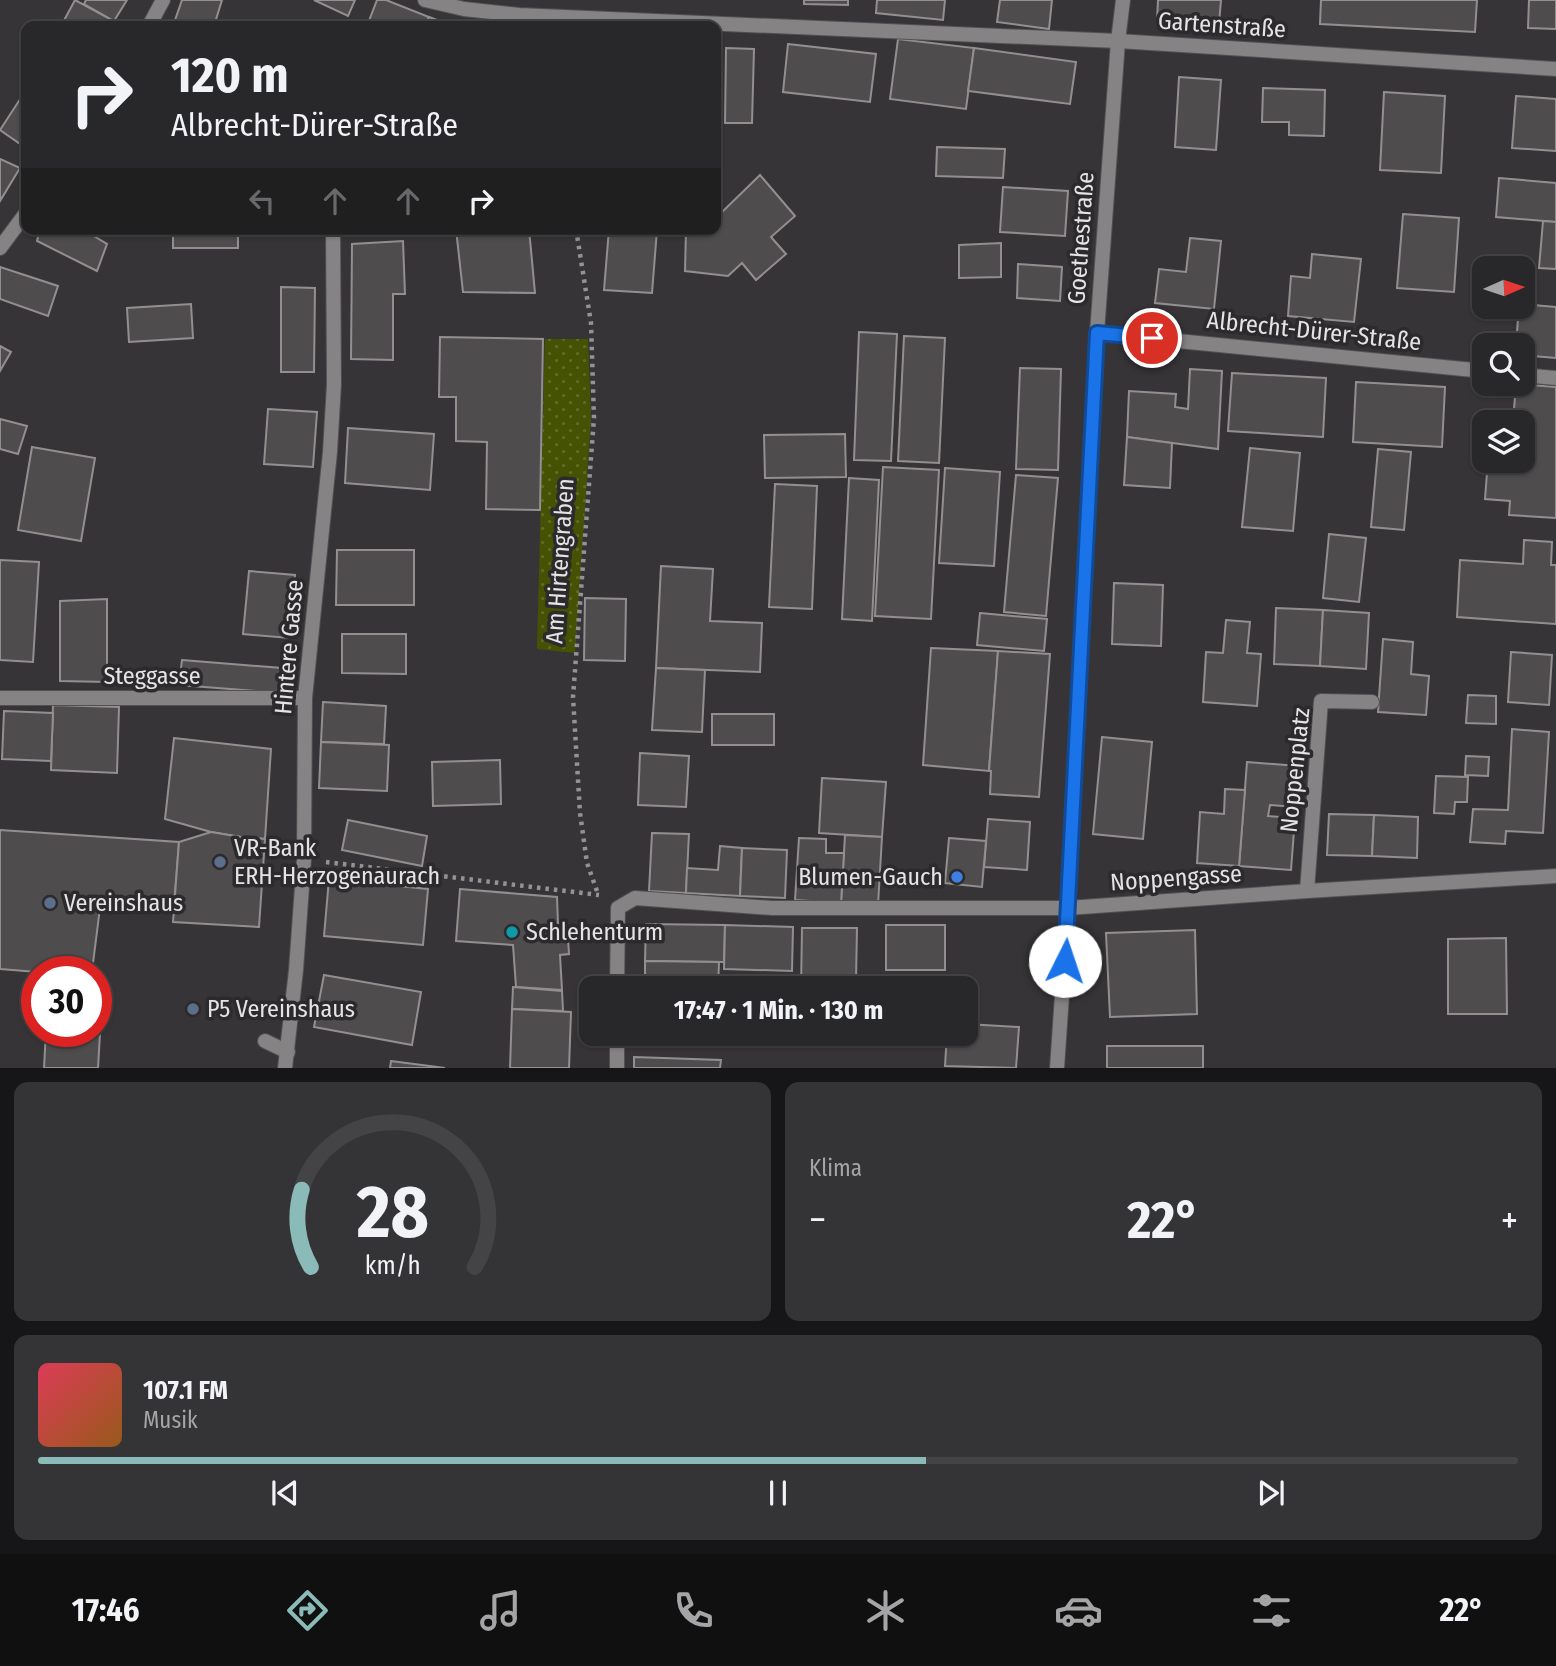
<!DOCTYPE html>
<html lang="de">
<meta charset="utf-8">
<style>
:root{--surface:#282729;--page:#343335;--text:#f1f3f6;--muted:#a5a5a8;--line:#444446;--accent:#8bbbb9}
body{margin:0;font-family:"Fira Sans Condensed",sans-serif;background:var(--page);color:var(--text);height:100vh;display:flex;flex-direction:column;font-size:26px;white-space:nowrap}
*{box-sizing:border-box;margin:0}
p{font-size:23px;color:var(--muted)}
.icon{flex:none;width:38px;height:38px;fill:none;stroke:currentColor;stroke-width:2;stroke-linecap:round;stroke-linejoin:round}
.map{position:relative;height:1068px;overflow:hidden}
.side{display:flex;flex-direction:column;gap:14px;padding:14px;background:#161517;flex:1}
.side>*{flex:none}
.top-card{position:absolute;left:21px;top:21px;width:700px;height:214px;border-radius:14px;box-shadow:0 2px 5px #0004,0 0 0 2px var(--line);background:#282729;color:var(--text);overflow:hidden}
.needle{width:46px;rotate:87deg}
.fabs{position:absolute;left:1472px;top:256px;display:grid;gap:14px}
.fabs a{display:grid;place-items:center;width:63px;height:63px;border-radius:14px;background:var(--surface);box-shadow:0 2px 5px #0004,0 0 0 2px var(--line);font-size:35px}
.speed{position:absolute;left:21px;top:956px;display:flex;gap:14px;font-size:35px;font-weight:700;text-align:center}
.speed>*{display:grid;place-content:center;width:91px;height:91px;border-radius:50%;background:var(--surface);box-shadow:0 2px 5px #0004,0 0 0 2px var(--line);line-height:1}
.speed .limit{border:10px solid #d22;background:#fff;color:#111}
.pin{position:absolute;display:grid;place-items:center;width:60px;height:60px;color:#fff;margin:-30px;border:4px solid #fff;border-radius:50%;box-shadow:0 2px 7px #0007}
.me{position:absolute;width:77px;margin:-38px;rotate:4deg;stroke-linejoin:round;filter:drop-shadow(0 0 5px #0008)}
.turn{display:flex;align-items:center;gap:24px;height:147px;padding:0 35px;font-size:32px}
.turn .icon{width:91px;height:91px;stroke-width:2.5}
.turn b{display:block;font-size:49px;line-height:60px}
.lanes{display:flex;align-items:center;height:66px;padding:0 35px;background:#0003;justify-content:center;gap:35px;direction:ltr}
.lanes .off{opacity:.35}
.big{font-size:52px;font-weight:700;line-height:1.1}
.side .widget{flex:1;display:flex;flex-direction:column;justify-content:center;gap:10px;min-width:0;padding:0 24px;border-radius:14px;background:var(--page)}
.side .dial{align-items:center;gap:0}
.dial svg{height:182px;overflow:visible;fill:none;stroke:var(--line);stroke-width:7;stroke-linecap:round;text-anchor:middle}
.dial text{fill:var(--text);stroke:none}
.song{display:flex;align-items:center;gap:21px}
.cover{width:84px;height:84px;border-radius:10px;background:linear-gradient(135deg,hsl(350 70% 55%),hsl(30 70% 35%))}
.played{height:7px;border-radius:4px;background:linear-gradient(90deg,var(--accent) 60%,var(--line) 60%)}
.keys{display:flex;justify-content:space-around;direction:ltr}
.heat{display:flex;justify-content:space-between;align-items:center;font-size:38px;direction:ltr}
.side .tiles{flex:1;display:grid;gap:14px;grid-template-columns:1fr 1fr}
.widget:last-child{grid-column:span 2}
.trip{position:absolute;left:579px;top:976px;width:399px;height:70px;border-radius:14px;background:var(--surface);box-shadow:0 2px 5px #0004,0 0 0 2px var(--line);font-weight:700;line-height:70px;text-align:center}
.dock{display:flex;height:112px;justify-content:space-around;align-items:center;background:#101010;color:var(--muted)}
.dock .icon{width:49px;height:49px}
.dock .active{color:var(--accent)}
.dock b{font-size:32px;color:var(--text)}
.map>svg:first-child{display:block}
.park{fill:url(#park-dots)}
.building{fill:#4f4c4e;stroke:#938f91;stroke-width:2}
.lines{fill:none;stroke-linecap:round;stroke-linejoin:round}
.service-casing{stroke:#525053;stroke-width:16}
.minor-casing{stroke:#525053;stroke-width:16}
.path{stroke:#939294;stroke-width:4.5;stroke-dasharray:3.5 5;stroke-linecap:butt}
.service{stroke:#858383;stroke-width:14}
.minor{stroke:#858383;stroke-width:14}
.route-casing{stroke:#114b97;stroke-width:18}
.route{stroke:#1a73e8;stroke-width:12}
.service-dot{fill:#5c6f8a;stroke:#2c2a2d;stroke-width:2.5}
.shop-dot{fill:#3f7fe0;stroke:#2c2a2d;stroke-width:2.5}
.culture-dot{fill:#0f9aa8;stroke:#2c2a2d;stroke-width:2.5}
.labels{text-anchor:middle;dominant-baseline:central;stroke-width:7;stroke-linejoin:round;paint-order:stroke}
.street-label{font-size:24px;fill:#e5e4e5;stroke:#2c2a2d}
.poi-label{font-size:24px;fill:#e5e4e5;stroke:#2c2a2d;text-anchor:start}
</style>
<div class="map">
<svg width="1556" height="1068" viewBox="0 0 1556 1068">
<defs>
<pattern id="park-dots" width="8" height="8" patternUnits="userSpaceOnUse" patternTransform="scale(1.75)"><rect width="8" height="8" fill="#455204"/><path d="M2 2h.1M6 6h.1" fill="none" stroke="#606b28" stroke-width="1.8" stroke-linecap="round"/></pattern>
</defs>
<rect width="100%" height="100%" fill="#363437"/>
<path class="park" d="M545,339H588L591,419L575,653L537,649Z"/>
<g class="building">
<path d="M75,0L114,21L122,25L121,26H61Z"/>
<path d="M86,0H127L114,21L84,4Z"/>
<path d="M182,0H222L214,26H173Z"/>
<path d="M314,0H355L348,16Z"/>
<path d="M377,0H386L429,17L425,26H367Z"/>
<path d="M804,0H848V5L804,4Z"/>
<path d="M877,0H945L943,20L876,13Z"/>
<path d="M1000,0H1052L1049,29L997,22Z"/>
<path d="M1158,0H1221L1219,24L1157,21Z"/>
<path d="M1321,0H1477L1475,32L1320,24Z"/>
<path d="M1529,0H1556V29L1528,28Z"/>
<path d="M429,17L453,26H425Z"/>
<path d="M898,39L974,48L966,109L890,99Z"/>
<path d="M788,44L876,54L870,102L783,92Z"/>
<path d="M726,48L754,49L752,123H725Z"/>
<path d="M974,48L1076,62L1070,104L968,91Z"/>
<path d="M1179,77L1221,80L1216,150L1175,147Z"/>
<path d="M1263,88L1325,90L1324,136L1289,135V122H1262Z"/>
<path d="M26,90V148L0,130Z"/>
<path d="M1384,92L1445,96L1441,173L1380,170Z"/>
<path d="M1516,96L1556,99V151L1512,148Z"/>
<path d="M937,147L1005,149L1003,178L936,176Z"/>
<path d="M0,159L20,168L0,201Z"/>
<path d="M760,175L795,216L771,237L786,254L756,280L742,263L728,276L685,271L686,229H716V216H718Z"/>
<path d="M1499,178L1556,183V222L1496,217Z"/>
<path d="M1003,187L1068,191L1065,236L1000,232Z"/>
<path d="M1403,214L1459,218L1454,292L1397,288Z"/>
<path d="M1543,221L1556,222V269L1539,268Z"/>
<path d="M40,229H82L107,244L97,271L37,241Z"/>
<rect x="173" y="229" width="65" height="19"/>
<path d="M456,229H529L535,293L463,292Z"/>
<path d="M609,229L657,230L652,293L604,290Z"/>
<path d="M1190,238L1221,241L1214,309L1155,303L1159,269L1186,272Z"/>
<path d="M403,241L405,294H393V360L351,359L352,244Z"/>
<path d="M1001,243V277L959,278V245Z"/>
<path d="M1312,254L1361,259L1354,322L1288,316L1291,276L1310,278Z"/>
<path d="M1018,264L1062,267L1060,301L1017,298Z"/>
<path d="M0,267L58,286L48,316L0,299Z"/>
<path d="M281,287L315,288L314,372H281Z"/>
<path d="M191,304L193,338L129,342L127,308Z"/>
<path d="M1522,304L1556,307V358L1522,355V345H1516L1519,306H1522Z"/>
<path d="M859,332L897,334L891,461L854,460Z"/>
<path d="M904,336L945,338L939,463L898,461Z"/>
<path d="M440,337L543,339L540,510L486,509L487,442L456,441V397H439Z"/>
<path d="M0,346L11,352L0,371Z"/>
<path d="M1020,368L1061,369L1058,470L1016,469Z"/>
<path d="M1190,369L1222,371L1218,449L1127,437L1129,391L1176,394L1175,407L1188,409Z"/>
<path d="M1232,373L1326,378L1323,437L1228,431Z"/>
<path d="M1356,382L1445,387L1442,447L1353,442Z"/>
<path d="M1516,384L1556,387V518L1509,515L1510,501L1485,499L1488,460H1522V422H1513Z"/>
<path d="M268,409L317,412L313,467L264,464Z"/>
<path d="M0,419L27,426L18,454L0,449Z"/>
<path d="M348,428L434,434L430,490L345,483Z"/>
<path d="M845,434L846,477L765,478L764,435Z"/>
<path d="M1127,437L1172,443L1170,488L1124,485Z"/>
<path d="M32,447L95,458L81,541L18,530Z"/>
<path d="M1250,448L1300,453L1293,531L1242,527Z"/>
<path d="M1378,449L1411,452L1404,530L1371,527Z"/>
<path d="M883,467L939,470L931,619L875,616Z"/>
<path d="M945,468L1000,472L994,566L939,563Z"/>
<path d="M1016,475L1058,478L1046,616L1004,612Z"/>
<path d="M849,478L879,480L872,621L842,619Z"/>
<path d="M775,484L817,486L812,609L769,607Z"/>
<path d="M1329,534L1366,538L1359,602L1323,598Z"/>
<path d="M1524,540L1552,542L1551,565H1556V624L1457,617L1460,560L1523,564Z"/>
<path d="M337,550H414V605H336Z"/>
<path d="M0,560L39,562L33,662L0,660Z"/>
<path d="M661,566L713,569L710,621L762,623L760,672L656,668Z"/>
<path d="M249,571L295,575L289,638L243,634Z"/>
<path d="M1114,583L1163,585L1161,646L1112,644Z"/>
<path d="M585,598L626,599L625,661L584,660Z"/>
<path d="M107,599V682L60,681V601Z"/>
<path d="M1276,608L1323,610L1320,666L1274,664Z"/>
<path d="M1323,610L1369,613L1366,669L1320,666Z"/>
<path d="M980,613L1047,619L1044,651L977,645Z"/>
<path d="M1226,620L1250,622L1247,653L1261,654L1257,706L1203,702L1206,652L1223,653Z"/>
<path d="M342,634H406V674L342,673Z"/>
<path d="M1383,639L1413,642L1411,674L1429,676L1426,715L1378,712Z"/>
<path d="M931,648L998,651L989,771L923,765Z"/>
<path d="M998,651L1050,654L1039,797L990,794L991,771H989Z"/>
<path d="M1511,652L1552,655L1549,705L1508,702Z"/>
<path d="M182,660L282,668L280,693L179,685Z"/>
<path d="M656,668L705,670L702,732L652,730Z"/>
<path d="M1468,695L1496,696V724L1466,723Z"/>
<path d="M323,702L386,706L384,744L321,742Z"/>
<path d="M53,705L119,707L117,773L51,770Z"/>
<path d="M4,711L53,713L51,761L2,759Z"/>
<rect x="712" y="714" width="62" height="31"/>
<path d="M1512,729L1549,732L1543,833L1506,831L1505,844L1470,842L1473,809L1508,810Z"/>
<path d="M1102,737L1152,742L1143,839L1093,834Z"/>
<path d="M174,738L271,749L265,839L241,837L211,832L165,819Z"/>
<path d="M321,742L389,745L387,791L319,788Z"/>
<path d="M640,753L689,756L686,807L638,805Z"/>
<path d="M1466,756L1489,757L1488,776L1465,775Z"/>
<path d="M500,760L501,804L433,806L432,762Z"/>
<path d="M1247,762L1298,766L1295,807L1270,805L1268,816L1295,818L1291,870L1239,866Z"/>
<path d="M1436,776L1468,777L1467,802H1455L1454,814L1434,813Z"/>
<path d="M822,778L886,782L882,837L819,833Z"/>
<path d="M1225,789L1245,790L1239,866L1197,863L1200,812L1224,814Z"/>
<path d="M1329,814L1374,815L1372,856L1327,855Z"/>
<path d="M1374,815L1418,817L1417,858L1372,856Z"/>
<path d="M988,819L1030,822L1027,870L984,867Z"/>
<path d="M348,820L427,836L422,866L342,850Z"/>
<path d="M0,830L179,842L174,905L101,900L92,971L37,972L0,969Z"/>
<path d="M211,832L241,837L265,839L259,927L173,922L179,842Z"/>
<path d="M652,833L689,834L686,893L649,891Z"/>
<path d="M845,835L882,837L878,905L841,903Z"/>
<path d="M799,838L826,839V853H844L841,903L795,900Z"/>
<path d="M949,838L986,841L982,887L945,883Z"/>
<path d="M720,846L742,848L740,896L686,893L687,868L718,870Z"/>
<path d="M742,848L787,850L785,898L740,896Z"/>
<path d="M329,879L428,889L423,945L324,936Z"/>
<path d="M460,889L557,897L558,924L567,923L569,954L560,955L562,990L516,987L513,945L456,941Z"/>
<path d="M646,924L725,925L724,962L645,961Z"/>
<path d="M725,925L793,927L792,971L724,969Z"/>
<rect x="886" y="925" width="59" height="45"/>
<path d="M802,928H857L856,980L826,979V989H801Z"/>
<path d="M1195,930L1197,1014L1110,1017L1106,933Z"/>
<path d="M1506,938L1507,1014H1448V939Z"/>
<path d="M645,961L719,962L718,989H645Z"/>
<path d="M324,975L421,992L412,1045L314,1027Z"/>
<path d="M513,987L562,991L563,1011L512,1009Z"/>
<path d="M96,998L102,999L98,1068H44L46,1031H96Z"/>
<path d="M512,1009L571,1012L569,1068H510Z"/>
<path d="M966,1024L1019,1027L1016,1068L945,1066L947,1034H966Z"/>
<path d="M644,1034H687V1041L644,1040Z"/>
<rect x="1107" y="1046" width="96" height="22"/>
<path d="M634,1057L721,1060L720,1068H634Z"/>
<path d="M391,1061L445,1068H390Z"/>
</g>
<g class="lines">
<g class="service-casing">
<path id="service" d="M265,1041L288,1052"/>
</g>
<g class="minor-casing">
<g id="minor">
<path d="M425,0L464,9L519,15L1118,41L1556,69"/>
<path d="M149,26L163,0"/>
<path d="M0,248L26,213"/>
<path d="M1097,333L1484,371"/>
<path d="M1522,375L1556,378"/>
<path d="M0,698H305"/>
<path d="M1307,891L1321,701L1372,702"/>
<path d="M617,989L618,908L635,898L772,908H1068L1307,891L1556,876"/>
<path d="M285,1068L296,970L304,859L305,698L330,452L334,384L333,229"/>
<path d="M617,1068V1034"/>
<path d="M1057,1068L1068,908L1097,333L1118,41L1123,0"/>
</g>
</g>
<g class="path">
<path d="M576,229L591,323L594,418L573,697L580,813L587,863L598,894"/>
<path d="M326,862L599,895"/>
</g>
<use href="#service" class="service"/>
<use href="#minor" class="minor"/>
</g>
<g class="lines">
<g class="route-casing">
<path id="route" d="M1065,961L1097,333L1152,338"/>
</g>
<use href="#route" class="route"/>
</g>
<g class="service-dot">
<circle cx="220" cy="862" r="7"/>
<circle cx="50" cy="903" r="7"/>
<circle cx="193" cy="1009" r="7"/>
</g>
<circle class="shop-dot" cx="957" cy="877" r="7"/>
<circle class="culture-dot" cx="512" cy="932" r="7"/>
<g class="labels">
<g class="street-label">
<text transform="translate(1222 25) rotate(4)">Gartenstraße</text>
<text transform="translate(1081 238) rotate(-86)">Goethestraße</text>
<text transform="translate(1314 331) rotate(6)">Albrecht-Dürer-Straße</text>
<text transform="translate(560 561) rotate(-86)">Am Hirtengraben</text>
<text transform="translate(289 647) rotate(-85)">Hintere Gasse</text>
<text x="152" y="676">Steggasse</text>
<text transform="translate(1295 770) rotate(-84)">Noppenplatz</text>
<text transform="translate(1176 878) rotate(-4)">Noppengasse</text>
</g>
<g class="poi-label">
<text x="234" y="848">VR-Bank<tspan x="234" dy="28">ERH-Herzogenaurach</tspan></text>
<text x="943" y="877" text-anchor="end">Blumen-Gauch</text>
<text x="64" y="903">Vereinshaus</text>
<text x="526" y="932">Schlehenturm</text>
<text x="207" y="1009">P5 Vereinshaus</text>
</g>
</g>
</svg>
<div class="fabs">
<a><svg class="needle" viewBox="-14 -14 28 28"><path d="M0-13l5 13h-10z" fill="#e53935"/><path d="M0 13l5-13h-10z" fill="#a5a5a8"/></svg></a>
<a><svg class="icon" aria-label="search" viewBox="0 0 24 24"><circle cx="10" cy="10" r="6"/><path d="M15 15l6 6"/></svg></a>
<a><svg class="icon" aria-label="layers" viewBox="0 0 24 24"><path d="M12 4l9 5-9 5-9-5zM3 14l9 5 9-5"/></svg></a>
</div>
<div class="speed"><div class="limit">30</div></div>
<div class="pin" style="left:1152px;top:338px;background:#d93025"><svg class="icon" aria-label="arrive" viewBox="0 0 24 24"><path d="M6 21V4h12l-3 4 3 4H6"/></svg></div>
<svg class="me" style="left:1065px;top:961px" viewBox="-20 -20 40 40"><circle r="19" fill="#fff"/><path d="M0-13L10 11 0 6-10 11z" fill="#1a73e8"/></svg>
<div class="trip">17:47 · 1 Min. · 130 m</div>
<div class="top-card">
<div class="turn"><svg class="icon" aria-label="right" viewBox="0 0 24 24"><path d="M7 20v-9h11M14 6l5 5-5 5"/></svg><div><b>120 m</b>Albrecht-Dürer-Straße</div></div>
<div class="lanes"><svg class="icon off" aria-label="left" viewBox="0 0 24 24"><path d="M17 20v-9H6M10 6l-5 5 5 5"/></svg><svg class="icon off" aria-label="ahead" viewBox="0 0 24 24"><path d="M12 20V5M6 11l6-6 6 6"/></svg><svg class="icon off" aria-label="ahead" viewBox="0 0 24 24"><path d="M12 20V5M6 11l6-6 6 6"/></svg><svg class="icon" aria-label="right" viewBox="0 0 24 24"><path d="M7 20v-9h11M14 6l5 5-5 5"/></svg></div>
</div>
</div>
<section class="side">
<div class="tiles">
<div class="widget dial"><svg viewBox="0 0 100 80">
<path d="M14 69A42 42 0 1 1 86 69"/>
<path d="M14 69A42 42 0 0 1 10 35" stroke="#8bbbb9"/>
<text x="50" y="56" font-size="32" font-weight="700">28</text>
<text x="50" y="72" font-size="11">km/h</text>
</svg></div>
<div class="widget"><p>Klima</p>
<div class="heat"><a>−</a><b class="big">22°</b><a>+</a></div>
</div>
<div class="widget">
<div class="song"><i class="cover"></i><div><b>107.1 FM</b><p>Musik</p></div></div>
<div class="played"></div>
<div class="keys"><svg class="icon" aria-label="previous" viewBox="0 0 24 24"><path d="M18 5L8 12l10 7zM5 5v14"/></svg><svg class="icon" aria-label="pause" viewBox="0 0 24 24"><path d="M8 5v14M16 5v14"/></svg><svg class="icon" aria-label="next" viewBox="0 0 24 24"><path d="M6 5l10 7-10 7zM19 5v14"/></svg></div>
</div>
</div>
</section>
<nav class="dock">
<b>17:46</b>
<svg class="icon active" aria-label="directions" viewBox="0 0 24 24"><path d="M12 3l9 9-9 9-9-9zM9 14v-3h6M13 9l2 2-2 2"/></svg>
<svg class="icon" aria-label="music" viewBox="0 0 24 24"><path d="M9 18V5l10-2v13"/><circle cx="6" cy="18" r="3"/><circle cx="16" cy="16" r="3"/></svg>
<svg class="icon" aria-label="phone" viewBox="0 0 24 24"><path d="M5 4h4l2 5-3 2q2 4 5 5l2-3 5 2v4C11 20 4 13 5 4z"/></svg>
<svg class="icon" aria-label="climate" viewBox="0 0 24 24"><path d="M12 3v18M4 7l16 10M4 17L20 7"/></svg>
<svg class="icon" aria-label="car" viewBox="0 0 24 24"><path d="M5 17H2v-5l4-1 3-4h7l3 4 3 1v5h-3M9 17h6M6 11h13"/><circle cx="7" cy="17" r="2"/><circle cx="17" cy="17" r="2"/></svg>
<svg class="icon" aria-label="filters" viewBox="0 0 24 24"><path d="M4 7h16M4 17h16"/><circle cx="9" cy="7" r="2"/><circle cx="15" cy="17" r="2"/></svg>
<b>22°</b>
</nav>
